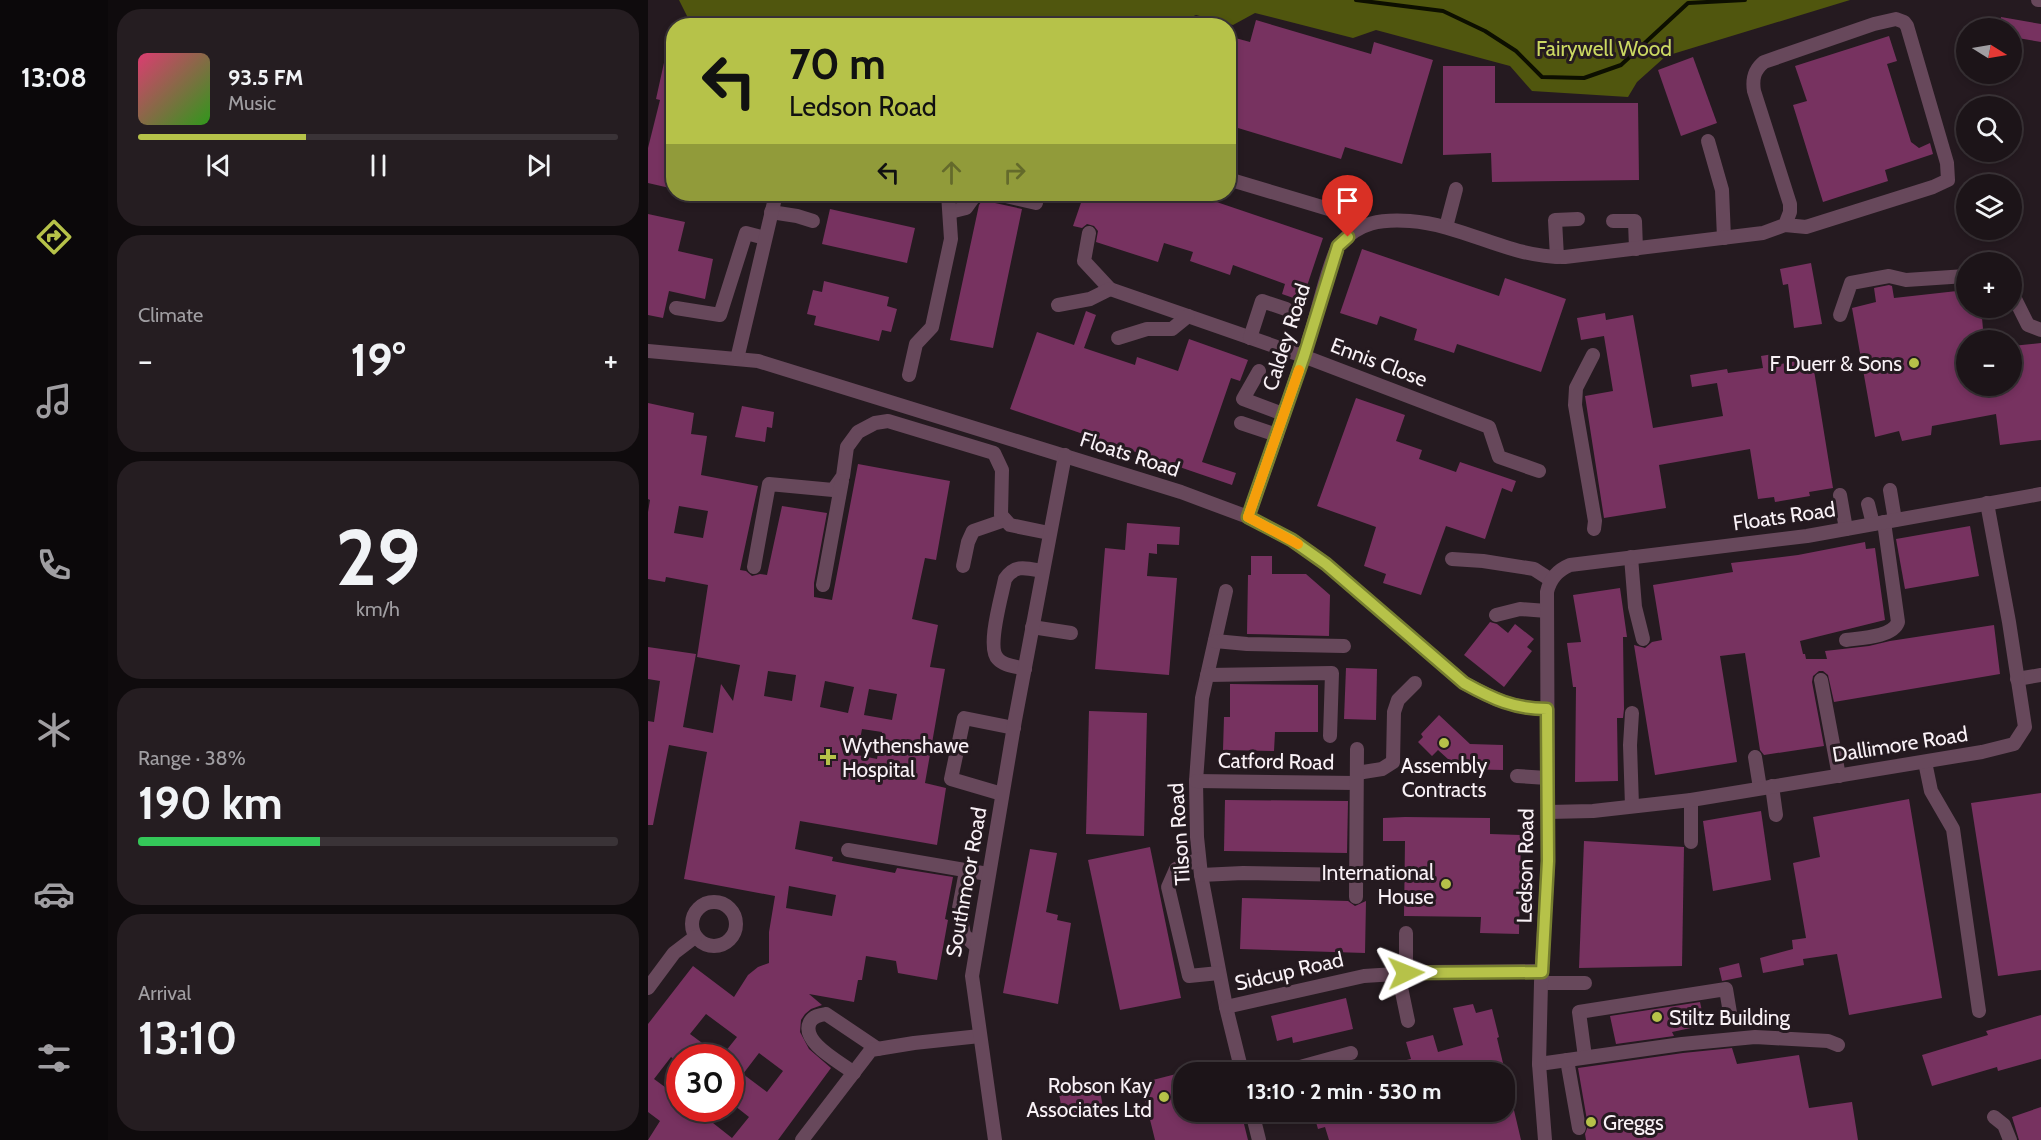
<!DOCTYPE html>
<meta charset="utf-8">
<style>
:root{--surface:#1c1418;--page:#251d21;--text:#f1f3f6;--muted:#a09ea2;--line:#3a3337;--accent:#b6c249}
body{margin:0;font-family:Cabin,sans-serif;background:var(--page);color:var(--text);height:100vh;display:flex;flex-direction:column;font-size:22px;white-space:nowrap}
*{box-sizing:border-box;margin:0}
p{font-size:20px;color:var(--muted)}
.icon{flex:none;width:33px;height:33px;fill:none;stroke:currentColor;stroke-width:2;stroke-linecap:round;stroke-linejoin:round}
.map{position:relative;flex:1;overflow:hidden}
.drawer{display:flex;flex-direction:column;gap:9px;padding:9px;background:#0f0b0d;width:540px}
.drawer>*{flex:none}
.banner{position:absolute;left:18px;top:18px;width:570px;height:183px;border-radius:24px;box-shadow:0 3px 9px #0003,0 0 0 2px var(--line);background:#b6c249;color:#111;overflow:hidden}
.needle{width:39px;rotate:101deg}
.controls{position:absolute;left:1308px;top:18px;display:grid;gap:12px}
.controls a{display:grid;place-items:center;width:66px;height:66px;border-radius:50%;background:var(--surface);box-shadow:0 3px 9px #0003,0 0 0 2px var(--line);font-size:30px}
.speed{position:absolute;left:18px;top:1044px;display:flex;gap:12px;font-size:30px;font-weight:700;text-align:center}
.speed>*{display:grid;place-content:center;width:78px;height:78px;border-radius:50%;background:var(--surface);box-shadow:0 3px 9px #0003,0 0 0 2px var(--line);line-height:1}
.speed .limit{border:9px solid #d22;background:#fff;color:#111}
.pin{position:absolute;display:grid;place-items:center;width:51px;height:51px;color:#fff;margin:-62px -26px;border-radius:50% 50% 50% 0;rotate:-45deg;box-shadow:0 0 6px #0007}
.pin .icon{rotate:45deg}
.me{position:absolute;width:66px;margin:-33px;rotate:88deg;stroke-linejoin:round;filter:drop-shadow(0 0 4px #0008)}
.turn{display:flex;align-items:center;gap:21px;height:126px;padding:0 24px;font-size:27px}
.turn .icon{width:78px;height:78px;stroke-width:2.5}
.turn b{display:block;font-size:42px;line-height:51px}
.lanes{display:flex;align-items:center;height:57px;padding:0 24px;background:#0003;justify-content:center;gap:30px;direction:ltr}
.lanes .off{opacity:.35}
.big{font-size:45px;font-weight:700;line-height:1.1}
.drawer .tile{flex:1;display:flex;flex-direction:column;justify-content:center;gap:9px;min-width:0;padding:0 21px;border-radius:24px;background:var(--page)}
.drawer .dial{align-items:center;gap:0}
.dial b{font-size:78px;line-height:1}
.song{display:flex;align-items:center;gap:18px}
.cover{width:72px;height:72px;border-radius:9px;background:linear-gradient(135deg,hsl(340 70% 55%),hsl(110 70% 35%))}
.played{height:6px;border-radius:3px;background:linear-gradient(90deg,var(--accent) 35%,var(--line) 35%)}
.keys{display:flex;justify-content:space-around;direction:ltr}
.heat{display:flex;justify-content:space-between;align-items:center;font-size:33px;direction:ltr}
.charge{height:9px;border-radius:4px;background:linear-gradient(90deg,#34c759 38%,var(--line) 0)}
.trip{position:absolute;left:525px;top:1062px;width:342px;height:60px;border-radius:24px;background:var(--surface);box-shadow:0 3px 9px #0003,0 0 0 2px var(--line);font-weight:700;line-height:60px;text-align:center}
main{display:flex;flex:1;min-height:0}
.tabs{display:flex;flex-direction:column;width:108px;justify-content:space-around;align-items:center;background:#0b080a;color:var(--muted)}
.tabs .icon{width:42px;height:42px}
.tabs .on{color:var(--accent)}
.tabs b{font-size:27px;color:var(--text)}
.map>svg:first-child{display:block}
.forest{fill:#50560e}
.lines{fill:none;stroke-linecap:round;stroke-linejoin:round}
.stream{stroke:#0d0f00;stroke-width:4}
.building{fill:#773260;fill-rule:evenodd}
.minor{stroke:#67485b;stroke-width:14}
.route-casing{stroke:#767e2f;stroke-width:15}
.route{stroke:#b6c249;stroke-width:10}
.slow{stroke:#f59e0b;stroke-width:10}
.poi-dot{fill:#b6c249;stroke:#251a20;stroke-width:2}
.labels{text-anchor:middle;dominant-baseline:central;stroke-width:6;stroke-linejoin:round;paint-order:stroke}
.park-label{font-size:21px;fill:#cbd862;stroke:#251a20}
.street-label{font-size:21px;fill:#f9f1f6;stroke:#251a20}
.poi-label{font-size:21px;fill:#f9f1f6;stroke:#251a20;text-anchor:end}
</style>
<main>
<nav class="tabs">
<b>13:08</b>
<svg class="icon on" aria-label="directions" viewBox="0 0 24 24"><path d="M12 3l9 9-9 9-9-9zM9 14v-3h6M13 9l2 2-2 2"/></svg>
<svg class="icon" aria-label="music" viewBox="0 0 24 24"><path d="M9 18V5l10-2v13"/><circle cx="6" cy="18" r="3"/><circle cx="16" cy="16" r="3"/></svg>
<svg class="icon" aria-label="phone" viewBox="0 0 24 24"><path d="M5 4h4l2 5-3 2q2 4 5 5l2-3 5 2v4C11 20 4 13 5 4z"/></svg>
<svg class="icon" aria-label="climate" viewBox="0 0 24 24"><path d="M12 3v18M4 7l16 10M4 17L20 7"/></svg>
<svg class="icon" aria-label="car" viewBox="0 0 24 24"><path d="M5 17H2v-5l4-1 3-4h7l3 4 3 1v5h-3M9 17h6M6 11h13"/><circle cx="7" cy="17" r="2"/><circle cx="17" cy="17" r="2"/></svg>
<svg class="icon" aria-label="filters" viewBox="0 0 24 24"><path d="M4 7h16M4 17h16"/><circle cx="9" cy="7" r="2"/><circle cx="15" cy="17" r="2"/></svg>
</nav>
<section class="drawer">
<div class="tile">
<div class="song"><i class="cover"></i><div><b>93.5 FM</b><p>Music</p></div></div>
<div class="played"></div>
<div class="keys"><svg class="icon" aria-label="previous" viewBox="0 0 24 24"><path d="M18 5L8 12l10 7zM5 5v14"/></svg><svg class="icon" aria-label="pause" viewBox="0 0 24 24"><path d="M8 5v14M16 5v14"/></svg><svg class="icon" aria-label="next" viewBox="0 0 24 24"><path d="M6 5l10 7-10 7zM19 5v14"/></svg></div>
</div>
<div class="tile"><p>Climate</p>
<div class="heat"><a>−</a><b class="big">19°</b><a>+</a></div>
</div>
<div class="tile dial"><b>29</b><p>km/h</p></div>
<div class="tile"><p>Range · 38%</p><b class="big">190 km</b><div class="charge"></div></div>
<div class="tile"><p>Arrival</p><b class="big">13:10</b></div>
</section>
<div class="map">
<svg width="1393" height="1140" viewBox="0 0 1393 1140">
<rect width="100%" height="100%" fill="#251a20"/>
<path class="forest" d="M31,0H1202L1018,56L989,82L980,97L884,91L862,66L728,30L705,38L607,13L585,25L548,15L523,26H63L41,20Z"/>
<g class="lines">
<path class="stream" d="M708,0L795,11L837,31L868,51L894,77L936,78L973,65L1040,3L1097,0"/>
</g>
<g class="building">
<path d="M1353,17L1393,24V42L1364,37V28H1352Z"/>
<path d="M608,20L723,54L726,42L785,60L754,164L697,147L693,159L580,125V36L602,42Z"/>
<path d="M1241,36L1249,61L1239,64L1263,142L1271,148L1282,143L1285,154L1237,170L1240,181L1175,202L1145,105L1159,101L1147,66Z"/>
<path d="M21,40L26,41V189L0,183V148L12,100L8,99Z"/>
<path d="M1045,57L1069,123L1033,136L1010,70Z"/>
<path d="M795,66H847V103H990L991,180L844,182L843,153L795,155Z"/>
<path d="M436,194H530L538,196L539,194H545L675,238L654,301L634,294L637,284L585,265L582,275L542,261L545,252L516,243L510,262L448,242L450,231L446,226L439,224L434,228L425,226Z"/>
<path d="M337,196L341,197L347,203L374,209L345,348L302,340L331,205Z"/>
<path d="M182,209L267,228L259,263L174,244Z"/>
<path d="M0,214L37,222L30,251L65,259L57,299L21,291L15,318L0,315Z"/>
<path d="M714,249L851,296L857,278L918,299L893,372L809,344L806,353L766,340L769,329L732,316L729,325L692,313Z"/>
<path d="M1163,263L1174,324L1146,328L1140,284L1135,285L1132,269Z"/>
<path d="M176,281L241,297L239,306L249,309L243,332L234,330L231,341L166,325L168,316L159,314L165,290L174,292Z"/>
<path d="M1241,285L1244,286L1246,298L1318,290V308H1359V315L1334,318L1336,340H1318V386H1364V346L1393,343V440L1352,445L1348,414L1284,426L1283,435L1254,441L1251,431L1227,437L1204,308L1228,302L1226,288Z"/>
<path d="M438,311L448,315L436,348L487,365L489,357L530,371L541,339L600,360L592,381L583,378L554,462L588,473L584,485L362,409L389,332L426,345Z"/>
<path d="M957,313L958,320L985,315L1005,428L1075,416L1069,383L1044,387L1042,375L1079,369L1080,373L1115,368L1113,356L1131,353L1133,364L1164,358L1185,488L1161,492L1162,496L1127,502L1126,497L1110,499L1102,449L1011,465L1018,508L956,518L937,396L965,391L956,336L933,340L929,318Z"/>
<path d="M708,398L757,415L748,441L774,450L771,459L808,472L812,462L868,481L864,492L854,488L837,539L798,526L773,595L735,583L738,574L716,566L728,527L669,506Z"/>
<path d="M0,403L46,413L43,434L59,436L53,475L110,486L92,570L98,571L104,576L112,574L119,575L134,506L179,513L166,583V597L184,600L210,464L302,481L288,560L277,558L264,619L290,625L282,667L297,669L277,783L298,788L289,845L152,821L147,849L185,857L184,861L247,873L249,868L305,877L297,919L300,920L289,980L250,973L248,961L218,956L214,980H210L206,1002L161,994L174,1005L163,1009L157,1014L153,1020L152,1032L161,1049L183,1068L130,1140H0L12,1121L0,1112V1024L45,966L86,997L100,975L110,967L121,963V932L127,896L36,879L59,752L21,745L5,825H0V721L6,722L12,681L0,679V647L48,654L35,727L65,733L73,684L85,701L92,665L49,657L60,585L18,577L17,582L0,579V512L2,500L0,499ZM31,506L60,511L55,538L26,533ZM120,671L148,675L144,701L116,696ZM177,681L206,687L200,713L172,707ZM221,689L249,694L244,720L216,715ZM214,729L234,732L229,759L209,755ZM141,886L188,895L184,916L138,908ZM58,1014L89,1037L73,1057L42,1034ZM111,1053L135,1071L119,1092L95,1074ZM23,1057L32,1064V1058H82V1102L101,1117L84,1138L46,1108H32V1098L6,1079Z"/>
<path d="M94,406L126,412L124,428L119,427L117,442L87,437Z"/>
<path d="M479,523L532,527L531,545L509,544V554L501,553L499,576L529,578L521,675L447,669L457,548L477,550Z"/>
<path d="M1322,526L1331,576L1257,589L1248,539Z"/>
<path d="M1217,542L1218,549L1227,548L1237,620L1152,641L1155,654H1157L1158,659H1179L1177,651L1221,646L1242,641L1346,625L1352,674L1186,702L1180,675L1175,671H1171L1165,676L1164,682L1176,746L1116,755L1112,750L1097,653L1072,656L1089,762L1007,775L986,645L997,648L1004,642L1014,640L1005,585L1085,572L1083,563L1150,555Z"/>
<path d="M603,556H624V574H658L682,595L681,636L599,634L600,575H603Z"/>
<path d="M972,588L979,637H975L976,709L975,718H969L970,781L927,782L928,687H925L919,643L933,642L925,595Z"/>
<path d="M842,622L849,624L860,633L867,624L886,639L879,647L884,651L856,687L816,655Z"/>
<path d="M698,668L729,669L728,720L696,719Z"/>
<path d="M582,684L670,685V732H627L626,751L575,750L576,717H582Z"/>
<path d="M441,711L499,713L496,836L438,834Z"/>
<path d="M791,715L822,744L855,745V770L811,769L790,750L784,756L770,742L775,737L773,734Z"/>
<path d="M1393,793V970L1350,976L1323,803Z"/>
<path d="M1261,799L1294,998L1201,1015L1189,954L1155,959L1156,965L1115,973L1112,958L1145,949L1144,940L1158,938L1145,863L1172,857L1165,817Z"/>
<path d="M577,800L700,801L699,853L576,851Z"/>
<path d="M1113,811L1123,880L1065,891L1055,821Z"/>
<path d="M757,817L842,818V834L873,835L871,934L832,933L833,917L756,916L757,841H735V818Z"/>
<path d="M936,841L1036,847L1034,966L931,968Z"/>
<path d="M502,847L533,998L472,1010L440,860Z"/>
<path d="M382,849L409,853L398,912L410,915L409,920L423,923L410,1004L355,993Z"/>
<path d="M594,898L700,901L707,906L718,901L717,953L592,949Z"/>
<path d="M1091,963L1094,977L1074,981L1071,968Z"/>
<path d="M698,998L705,1029L645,1043L644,1037L629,1041L623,1016Z"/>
<path d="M1052,1002L1057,1025L1024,1032L1026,1036L968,1044L962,1016Z"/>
<path d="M825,1004L828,1013L844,1009L851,1037L849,1038L855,1063L849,1064L852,1072H723V1068L763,1059L758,1042L785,1035L790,1052L815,1045L805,1008Z"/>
<path d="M1393,1015V1059L1350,1071L1349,1067L1284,1086L1274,1055L1340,1035L1338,1031Z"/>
<path d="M1084,1048L1089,1064L1151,1055L1161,1108L1204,1102L1210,1140H938L937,1134L940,1126L930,1068L1035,1053Z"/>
<path d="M536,1072V1112H593L600,1140H507L493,1083Z"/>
<path d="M451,1086L455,1107L415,1115L411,1094Z"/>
<path d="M856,1089H861L873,1140H681L677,1127L670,1129L665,1112H856Z"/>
<path d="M1393,1107V1140H1371L1364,1117Z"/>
</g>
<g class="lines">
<g class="minor">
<path d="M1390,0H1393"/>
<path d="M1060,141L1074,190L1076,238"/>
<path d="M580,179L694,213L699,221L711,227"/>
<path d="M349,194L388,203"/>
<path d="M123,212L149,216L165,221"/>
<path d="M302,212L318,208L328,194"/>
<path d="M965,221H987L988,249"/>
<path d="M798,227L808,189"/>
<path d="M441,233L436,261L462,289L655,356L841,427L851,457L891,471"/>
<path d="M909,257L907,220L930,219"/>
<path d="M1364,293L1380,325L1393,330"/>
<path d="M410,305L442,299L462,289"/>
<path d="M28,308L72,315L98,233L117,238"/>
<path d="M1192,315L1203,283L1241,276L1258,280L1318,276"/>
<path d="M470,338L499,329H524L540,316"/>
<path d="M602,338L614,301L638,309"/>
<path d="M0,351L110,361L533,492L600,517L644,540L678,564L816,683C845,699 866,709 899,709"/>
<path d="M945,355L928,388L927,405L947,521L946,529"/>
<path d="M89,359L128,194"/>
<path d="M611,371L595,399L635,414"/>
<path d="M261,375L268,344L284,327L303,239L300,194"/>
<path d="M593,423L629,435"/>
<path d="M1242,490L1247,520"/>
<path d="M1192,495L1198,529"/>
<path d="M1220,504L1225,524"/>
<path d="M600,517C622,454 645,390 665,326C669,312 684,252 692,244C711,222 733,219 762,221C817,225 861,258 917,257L1115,233L1137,225L1158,227L1285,187L1300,180L1299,163L1259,26L1256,22L1248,19L1226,24L1116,62C1106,70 1104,79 1106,91L1142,204V212L1137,225"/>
<path d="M983,557L987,607L995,639"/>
<path d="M804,559L835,561L886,569L903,580"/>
<path d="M315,566L320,542L325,531L357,520"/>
<path d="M106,567L121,484L185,490L195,476L199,447L210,432L227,423L240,421L346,453L354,470L353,515L362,525L401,533"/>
<path d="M175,585L194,481"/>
<path d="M578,591L554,698L548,781L549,837L553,875L578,1007L594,1072"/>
<path d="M848,615L872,609L899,611"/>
<path d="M384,627L423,633"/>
<path d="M1198,640C1213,638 1245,637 1250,622L1236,522"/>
<path d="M567,641L599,644L696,646"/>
<path d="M377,669C368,666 356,666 350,659C338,648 354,595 357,579C367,564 378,568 394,571"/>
<path d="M559,675L684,673L682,736"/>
<path d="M1369,679L1393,675"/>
<path d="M1173,680L1191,776"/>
<path d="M984,713L982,745L984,806"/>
<path d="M1107,757L1112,788"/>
<path d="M1277,762L1283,791L1305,829L1331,1011"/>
<path d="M709,773L734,769L745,762L746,712L750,700L767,683"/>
<path d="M869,776L899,778"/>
<path d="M548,781L708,783"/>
<path d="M1124,786L1128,815"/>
<path d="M354,794L303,779L316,718L366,728"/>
<path d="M1043,800V842"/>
<path d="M900,812L945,811L1043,800L1334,752L1366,744L1377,727L1361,622L1339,503"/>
<path d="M200,850L340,874"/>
<path d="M551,859L528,869L520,887L541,976L571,973"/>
<path d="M318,871L311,908L316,935L328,946"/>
<path d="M553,875L595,873L708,875"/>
<path d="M708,897L709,749"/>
<circle cx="66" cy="924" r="22"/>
<path d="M750,973L760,1021"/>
<path d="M758,973V933"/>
<path d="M893,983H937"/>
<path d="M0,988L26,953L47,937"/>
<path d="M578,1007L716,976L779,972L894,971"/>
<path d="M937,1057L931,1012L1078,989L1083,1019"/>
<path d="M919,1060L931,1128"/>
<path d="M891,1064L1034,1044L1107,1037L1180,1041L1190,1045"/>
<path d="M634,1072L703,1053"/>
<path d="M206,1073C192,1062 152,1042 162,1022C165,1016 172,1015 178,1014L230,1049"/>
<path d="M604,1112L611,1140"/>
<path d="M1346,1117L1356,1125L1362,1140"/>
<path d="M154,1140L223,1050L266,1043L332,1036"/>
<path d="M347,1140L324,976L367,720L417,455"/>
<path d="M897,1140L891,1064L893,983L900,861L899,592C902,578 910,570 922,565L1159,536L1393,494"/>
</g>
</g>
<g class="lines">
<g class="route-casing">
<path id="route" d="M700,237L690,246L656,356L600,517L644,540L678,564L816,683C845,699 866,709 899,709L900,861L894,972L758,973"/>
</g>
<use href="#route" class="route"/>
<path class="slow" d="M650,544L600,517L651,370"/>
</g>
<g class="poi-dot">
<circle cx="1266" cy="363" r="6"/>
<circle cx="796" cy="743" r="6"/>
<path d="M177 748h6v6h6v6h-6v6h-6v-6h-6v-6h6z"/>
<circle cx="798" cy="884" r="6"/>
<circle cx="1009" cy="1017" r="6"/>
<circle cx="516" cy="1097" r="6"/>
<circle cx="943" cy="1122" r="6"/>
</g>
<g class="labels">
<g class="park-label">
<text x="956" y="48">Fairywell Wood</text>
</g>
<g class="street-label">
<text transform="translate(638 337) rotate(-72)">Caldey Road</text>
<text transform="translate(731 362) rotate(21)">Ennis Close</text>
<text transform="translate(482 454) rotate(18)">Floats Road</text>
<text transform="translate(1136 516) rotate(-8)">Floats Road</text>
<text transform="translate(1252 744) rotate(-9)">Dallimore Road</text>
<text transform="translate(628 761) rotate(1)">Catford Road</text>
<text transform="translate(531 834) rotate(-94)">Tilson Road</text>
<text transform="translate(877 866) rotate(-89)">Ledson Road</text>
<text transform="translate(318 882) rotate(-80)">Southmoor Road</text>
<text transform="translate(641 971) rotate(-13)">Sidcup Road</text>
</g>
<g class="poi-label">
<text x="1254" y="363">F Duerr &amp; Sons</text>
<text x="194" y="745" text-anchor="start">Wythenshawe<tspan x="194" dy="24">Hospital</tspan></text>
<text x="796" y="765" text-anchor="middle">Assembly<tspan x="796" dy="24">Contracts</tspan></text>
<text x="786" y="872">International<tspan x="786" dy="24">House</tspan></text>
<text x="1021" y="1017" text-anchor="start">Stiltz Building</text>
<text x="504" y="1085">Robson Kay<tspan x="504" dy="24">Associates Ltd</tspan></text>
<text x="955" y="1122" text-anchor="start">Greggs</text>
</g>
</g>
</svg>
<div class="controls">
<a><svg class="needle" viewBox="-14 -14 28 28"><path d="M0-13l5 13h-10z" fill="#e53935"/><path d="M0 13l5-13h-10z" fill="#a09ea2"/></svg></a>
<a><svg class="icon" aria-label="search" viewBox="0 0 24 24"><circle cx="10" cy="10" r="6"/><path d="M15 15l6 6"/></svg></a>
<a><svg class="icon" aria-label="layers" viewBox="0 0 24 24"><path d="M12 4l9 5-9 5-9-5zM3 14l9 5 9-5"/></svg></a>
<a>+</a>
<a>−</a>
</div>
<div class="speed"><div class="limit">30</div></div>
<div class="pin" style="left:700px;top:237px;background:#d93025"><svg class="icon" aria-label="arrive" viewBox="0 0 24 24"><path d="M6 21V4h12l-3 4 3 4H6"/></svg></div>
<svg class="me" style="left:758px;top:973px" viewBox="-20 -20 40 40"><path d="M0-17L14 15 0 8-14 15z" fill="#b6c249" stroke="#fff" stroke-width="4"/></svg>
<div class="trip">13:10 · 2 min · 530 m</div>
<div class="banner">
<div class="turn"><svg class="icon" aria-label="left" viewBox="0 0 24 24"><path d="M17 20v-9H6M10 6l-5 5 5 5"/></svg><div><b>70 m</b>Ledson Road</div></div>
<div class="lanes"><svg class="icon" aria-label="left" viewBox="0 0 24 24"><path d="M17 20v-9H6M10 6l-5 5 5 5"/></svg><svg class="icon off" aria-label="ahead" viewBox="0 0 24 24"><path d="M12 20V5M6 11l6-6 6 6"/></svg><svg class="icon off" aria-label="right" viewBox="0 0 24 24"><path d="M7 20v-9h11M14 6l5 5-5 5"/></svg></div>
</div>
</div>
</main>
